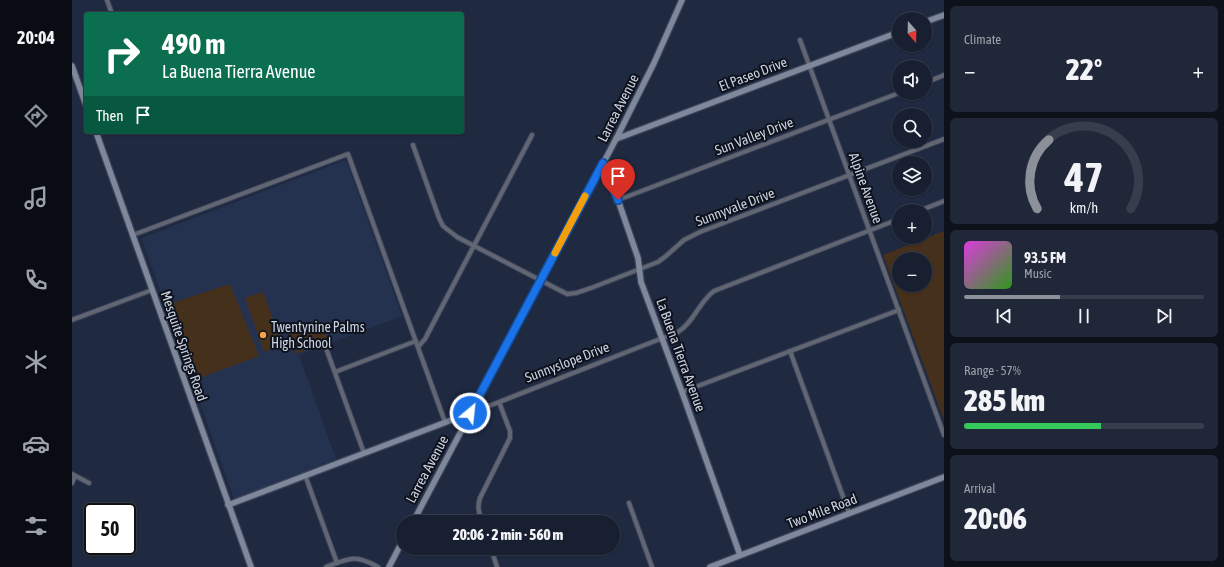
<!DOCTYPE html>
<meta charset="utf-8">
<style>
:root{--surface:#171f30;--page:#202738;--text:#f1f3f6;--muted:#9ea2ab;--line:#363d4c;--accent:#8c9099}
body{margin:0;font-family:"Asap Condensed",sans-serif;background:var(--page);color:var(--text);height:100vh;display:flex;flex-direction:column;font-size:15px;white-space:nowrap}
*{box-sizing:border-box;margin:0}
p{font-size:13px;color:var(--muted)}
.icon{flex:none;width:22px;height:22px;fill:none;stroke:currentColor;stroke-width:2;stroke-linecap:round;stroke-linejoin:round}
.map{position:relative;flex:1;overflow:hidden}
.sheet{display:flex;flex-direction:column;gap:6px;padding:6px;background:#0d111a;width:280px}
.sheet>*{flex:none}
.top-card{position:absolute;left:12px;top:12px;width:380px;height:122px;border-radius:4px;box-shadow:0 1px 3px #0004,0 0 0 1px var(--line);background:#0b6e4f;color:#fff;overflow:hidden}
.needle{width:26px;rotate:160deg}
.tools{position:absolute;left:820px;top:12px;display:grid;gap:8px}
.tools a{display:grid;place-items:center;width:40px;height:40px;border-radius:50%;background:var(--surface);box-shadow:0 1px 3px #0004,0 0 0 1px var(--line);font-size:20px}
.speed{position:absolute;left:12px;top:503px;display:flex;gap:8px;font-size:20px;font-weight:700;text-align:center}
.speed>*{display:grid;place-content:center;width:52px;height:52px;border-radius:50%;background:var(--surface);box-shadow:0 1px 3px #0004,0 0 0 1px var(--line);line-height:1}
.speed .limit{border:2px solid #111;border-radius:6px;background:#fff;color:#111}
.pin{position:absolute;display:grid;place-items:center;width:34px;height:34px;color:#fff;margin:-41px -17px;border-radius:50% 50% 50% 0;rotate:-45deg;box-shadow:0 0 4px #0007}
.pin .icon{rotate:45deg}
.me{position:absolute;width:44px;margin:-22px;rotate:28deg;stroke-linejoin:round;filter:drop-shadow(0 0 3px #0008)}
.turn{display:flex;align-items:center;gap:14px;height:84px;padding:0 12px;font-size:18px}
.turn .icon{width:52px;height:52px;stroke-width:2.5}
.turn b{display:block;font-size:28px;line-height:34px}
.then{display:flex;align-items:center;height:38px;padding:0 12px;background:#0003;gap:8px;font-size:15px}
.big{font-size:30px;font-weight:800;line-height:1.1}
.sheet .tile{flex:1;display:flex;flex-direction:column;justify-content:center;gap:6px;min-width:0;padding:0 14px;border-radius:6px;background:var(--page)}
.sheet .dial{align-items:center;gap:0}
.dial svg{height:104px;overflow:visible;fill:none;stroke:var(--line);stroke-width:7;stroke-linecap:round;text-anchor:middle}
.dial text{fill:var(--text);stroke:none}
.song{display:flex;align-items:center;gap:12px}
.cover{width:48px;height:48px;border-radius:6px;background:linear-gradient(135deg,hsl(300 70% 55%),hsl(110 70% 35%))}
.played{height:4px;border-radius:2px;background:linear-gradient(90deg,var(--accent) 40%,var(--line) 40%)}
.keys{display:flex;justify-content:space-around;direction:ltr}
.heat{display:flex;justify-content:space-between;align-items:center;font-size:22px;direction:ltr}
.charge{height:6px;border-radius:3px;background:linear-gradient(90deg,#34c759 57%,var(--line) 0)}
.trip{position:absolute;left:324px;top:515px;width:224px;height:40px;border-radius:20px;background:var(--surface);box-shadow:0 1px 3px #0004,0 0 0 1px var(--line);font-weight:800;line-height:40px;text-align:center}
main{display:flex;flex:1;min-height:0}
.menu{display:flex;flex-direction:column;width:72px;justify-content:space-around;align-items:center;background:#090c13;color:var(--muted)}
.menu .icon{width:28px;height:28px}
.menu .on{color:var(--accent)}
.menu b{font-size:18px;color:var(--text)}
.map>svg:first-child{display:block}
.built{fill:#25324f}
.green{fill:#45301c;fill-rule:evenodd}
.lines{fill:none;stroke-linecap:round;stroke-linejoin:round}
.street-casing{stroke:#3b445a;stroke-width:6}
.secondary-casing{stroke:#3b445a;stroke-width:8}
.street{stroke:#616672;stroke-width:4}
.secondary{stroke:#7f889b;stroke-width:5.5}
.route-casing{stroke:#114b97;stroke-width:10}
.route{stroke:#1a73e8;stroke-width:7}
.slow{stroke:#f59e0b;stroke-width:7}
.poi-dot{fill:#f7a149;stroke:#0d121c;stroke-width:1.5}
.labels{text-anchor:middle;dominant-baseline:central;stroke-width:4;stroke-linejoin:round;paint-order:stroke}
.street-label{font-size:14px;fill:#cbd2e1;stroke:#0d121c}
.poi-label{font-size:14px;fill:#cbd2e1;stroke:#0d121c;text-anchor:start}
</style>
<main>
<nav class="menu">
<b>20:04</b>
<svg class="icon on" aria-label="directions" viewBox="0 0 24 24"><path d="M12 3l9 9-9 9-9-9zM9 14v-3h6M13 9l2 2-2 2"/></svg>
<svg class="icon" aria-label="music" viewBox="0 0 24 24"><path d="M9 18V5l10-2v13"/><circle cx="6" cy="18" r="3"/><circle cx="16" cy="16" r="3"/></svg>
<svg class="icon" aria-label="phone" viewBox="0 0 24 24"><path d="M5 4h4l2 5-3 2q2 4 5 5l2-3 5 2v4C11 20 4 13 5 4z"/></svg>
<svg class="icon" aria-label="climate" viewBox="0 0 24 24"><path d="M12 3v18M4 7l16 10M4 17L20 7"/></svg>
<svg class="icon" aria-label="car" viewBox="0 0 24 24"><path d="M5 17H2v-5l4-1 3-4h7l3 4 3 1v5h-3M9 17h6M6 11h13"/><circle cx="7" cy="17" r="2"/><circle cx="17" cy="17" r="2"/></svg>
<svg class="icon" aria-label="filters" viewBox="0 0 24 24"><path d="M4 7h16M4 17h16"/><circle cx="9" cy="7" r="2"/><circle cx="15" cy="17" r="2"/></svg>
</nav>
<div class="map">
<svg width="872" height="567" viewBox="0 0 872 567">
<rect width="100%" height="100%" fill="#1f2940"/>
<path class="built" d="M271,161L275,162L330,316L227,355L264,459L162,499L70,240V238Z"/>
<g class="green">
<path d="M872,231V420L811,255ZM827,259H853V285H827Z"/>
<path d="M158,284L187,356L120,381L94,305Z"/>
<path d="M191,292L210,345L192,352L173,298Z"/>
<path d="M249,322L256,341L224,354L216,334Z"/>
</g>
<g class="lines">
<g class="street-casing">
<g id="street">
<path d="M35,0L40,14"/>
<path d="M728,40L872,435"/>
<path d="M853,83L872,75"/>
<path d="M341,145L367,218L371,226L385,237L495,294L504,293L519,288L586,262L594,256L612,240L628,232L872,139"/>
<path d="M546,200L827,93"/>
<path d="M847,211L872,201"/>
<path d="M61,235L276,154L373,422"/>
<path d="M0,320L80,290"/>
<path d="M346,347L353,339L460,135"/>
<path d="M254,348L292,453"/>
<path d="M718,351L777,513"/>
<path d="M263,372L344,341"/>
<path d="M610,392L827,310"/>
<path d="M399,413L606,332C622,322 627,302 642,291L827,219"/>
<path d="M0,474L17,483"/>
<path d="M233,475L265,563"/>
<path d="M0,483L3,476"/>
<path d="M557,503L580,567"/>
<path d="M410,522C407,513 405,507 408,498L438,438V431L427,402"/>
<path d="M419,548L425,567"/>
<path d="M254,567C277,558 284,554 306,567"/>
</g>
</g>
<g class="secondary-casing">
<g id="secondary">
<path d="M853,22L872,15"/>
<path d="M0,66L14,105"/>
<path d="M24,132L179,567"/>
<path d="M544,139L827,32"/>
<path d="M531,163L546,200L566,258L569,282L610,392L668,555"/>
<path d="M156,505L398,413"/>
<path d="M341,522L544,139L582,63L610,0"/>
<path d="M317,567L331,540"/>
<path d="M638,567L872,477"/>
</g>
</g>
<use href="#street" class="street"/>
<use href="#secondary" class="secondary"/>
</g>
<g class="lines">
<g class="route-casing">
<path id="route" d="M398,413L531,163L546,200"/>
</g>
<use href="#route" class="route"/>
<path class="slow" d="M483,253L513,196"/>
</g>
<circle class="poi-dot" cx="191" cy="335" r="4"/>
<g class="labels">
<g class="street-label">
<text transform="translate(681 74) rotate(-21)">El Paseo Drive</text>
<text transform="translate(546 108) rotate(-63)">Larrea Avenue</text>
<text transform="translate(682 136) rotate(-21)">Sun Valley Drive</text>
<text transform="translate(794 188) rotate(70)">Alpine Avenue</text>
<text transform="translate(663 207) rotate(-21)">Sunnyvale Drive</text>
<text transform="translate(112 346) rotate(71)">Mesquite Springs Road</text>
<text transform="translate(609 355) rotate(70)">La Buena Tierra Avenue</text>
<text transform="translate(495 362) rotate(-21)">Sunnyslope Drive</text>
<text transform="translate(355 469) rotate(-62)">Larrea Avenue</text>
<text transform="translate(750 511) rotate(-21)">Two Mile Road</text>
</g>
<g class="poi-label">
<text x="199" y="327">Twentynine Palms<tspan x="199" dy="16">High School</tspan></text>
</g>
</g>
</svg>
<div class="tools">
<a><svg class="needle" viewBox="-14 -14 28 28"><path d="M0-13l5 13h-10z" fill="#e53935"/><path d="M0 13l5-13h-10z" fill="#9ea2ab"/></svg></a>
<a><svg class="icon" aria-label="sound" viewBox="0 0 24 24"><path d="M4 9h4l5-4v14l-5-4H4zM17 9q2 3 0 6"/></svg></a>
<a><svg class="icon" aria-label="search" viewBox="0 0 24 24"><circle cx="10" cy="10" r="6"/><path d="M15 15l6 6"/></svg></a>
<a><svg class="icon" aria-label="layers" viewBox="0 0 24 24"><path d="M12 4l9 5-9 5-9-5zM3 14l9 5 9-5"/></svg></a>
<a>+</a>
<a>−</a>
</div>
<div class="speed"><div class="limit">50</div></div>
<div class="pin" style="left:546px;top:200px;background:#d93025"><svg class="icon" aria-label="arrive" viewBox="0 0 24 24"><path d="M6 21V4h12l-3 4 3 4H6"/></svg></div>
<svg class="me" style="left:398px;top:413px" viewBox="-20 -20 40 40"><circle r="17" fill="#1a73e8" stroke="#fff" stroke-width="3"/><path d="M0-11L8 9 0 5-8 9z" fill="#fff"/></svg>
<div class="trip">20:06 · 2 min · 560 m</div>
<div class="top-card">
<div class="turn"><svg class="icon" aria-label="right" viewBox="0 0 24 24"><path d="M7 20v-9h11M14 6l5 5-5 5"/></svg><div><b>490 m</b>La Buena Tierra Avenue</div></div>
<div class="then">Then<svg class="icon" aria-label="arrive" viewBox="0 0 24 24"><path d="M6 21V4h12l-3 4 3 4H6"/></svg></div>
</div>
</div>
<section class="sheet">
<div class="tile"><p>Climate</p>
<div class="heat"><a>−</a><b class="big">22°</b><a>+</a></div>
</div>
<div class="tile dial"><svg viewBox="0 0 100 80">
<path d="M14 69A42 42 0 1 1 86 69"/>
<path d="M14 69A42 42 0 0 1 23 16" stroke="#8c9099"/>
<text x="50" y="56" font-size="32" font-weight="700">47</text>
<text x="50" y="72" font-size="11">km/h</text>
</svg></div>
<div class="tile">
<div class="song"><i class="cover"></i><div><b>93.5 FM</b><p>Music</p></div></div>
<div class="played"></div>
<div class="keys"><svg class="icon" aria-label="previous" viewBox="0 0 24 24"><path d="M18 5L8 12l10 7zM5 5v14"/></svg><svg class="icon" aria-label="pause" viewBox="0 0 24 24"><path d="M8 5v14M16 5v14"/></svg><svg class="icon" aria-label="next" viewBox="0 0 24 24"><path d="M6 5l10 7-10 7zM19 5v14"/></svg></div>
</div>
<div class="tile"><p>Range · 57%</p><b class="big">285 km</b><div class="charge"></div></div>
<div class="tile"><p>Arrival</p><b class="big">20:06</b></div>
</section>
</main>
